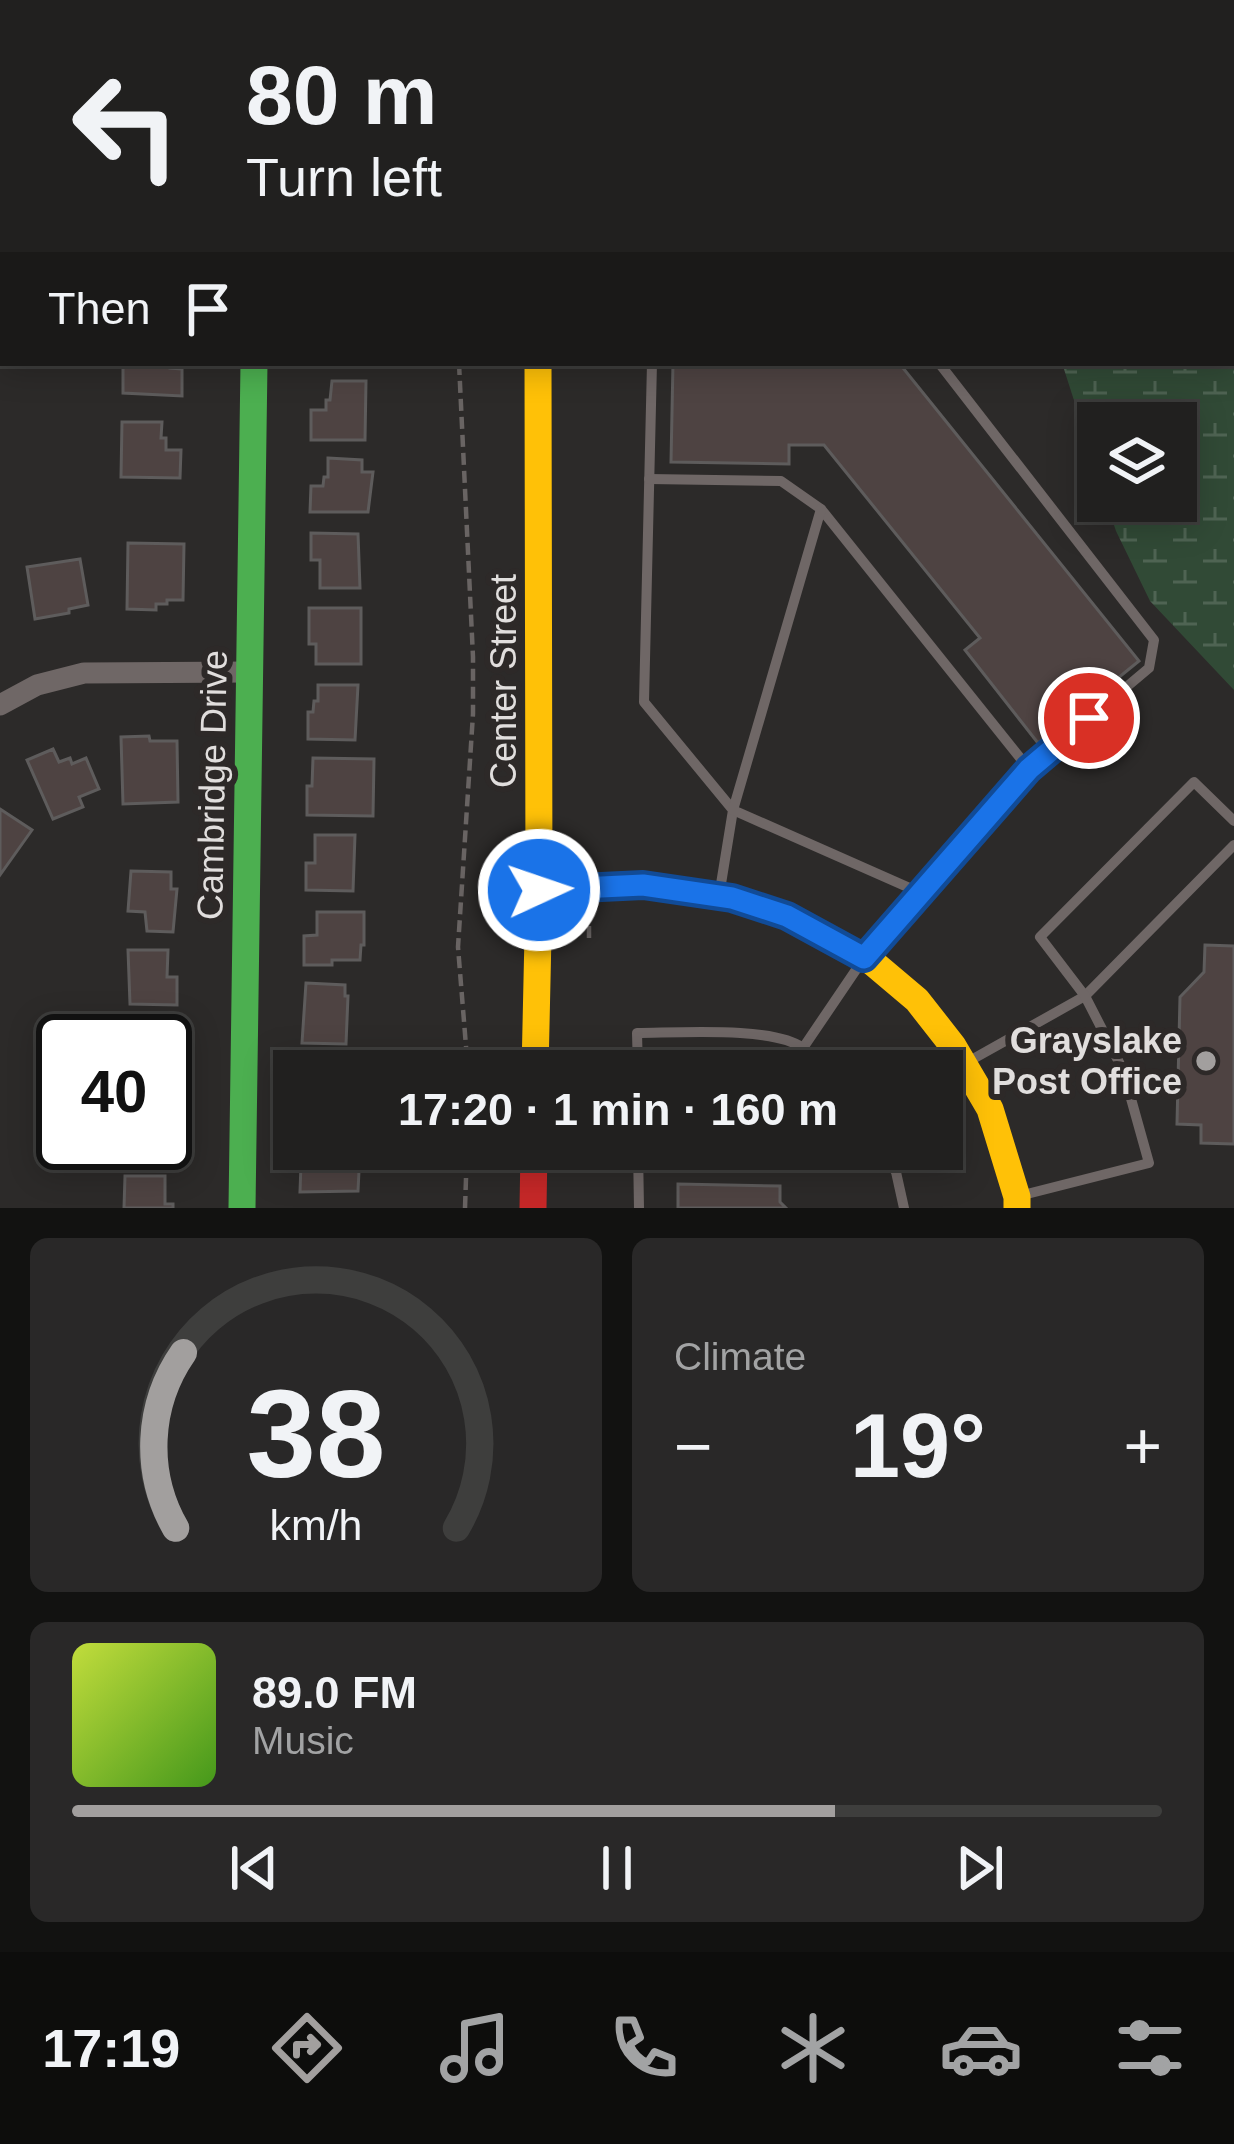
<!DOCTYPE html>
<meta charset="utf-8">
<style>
:root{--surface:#21201f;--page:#292828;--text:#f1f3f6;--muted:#a2a3a4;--line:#3e3e3d;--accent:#a29f9e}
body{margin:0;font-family:Arial,sans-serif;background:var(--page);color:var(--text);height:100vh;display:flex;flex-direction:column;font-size:45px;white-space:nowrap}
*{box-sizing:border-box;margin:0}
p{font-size:39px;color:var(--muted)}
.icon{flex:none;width:66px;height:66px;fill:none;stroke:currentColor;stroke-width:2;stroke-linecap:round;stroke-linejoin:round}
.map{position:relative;height:1208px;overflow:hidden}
.panel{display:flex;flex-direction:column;gap:30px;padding:30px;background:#121211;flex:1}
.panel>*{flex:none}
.top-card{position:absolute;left:0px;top:0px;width:1236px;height:366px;box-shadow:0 6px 30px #0003,0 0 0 3px var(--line);background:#21201f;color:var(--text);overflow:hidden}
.fabs{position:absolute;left:1077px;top:402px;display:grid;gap:24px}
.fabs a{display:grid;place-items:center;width:120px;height:120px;border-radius:0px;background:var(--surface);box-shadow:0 6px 30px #0003,0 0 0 3px var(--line);font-size:60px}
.speed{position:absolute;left:36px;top:1014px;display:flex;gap:24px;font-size:60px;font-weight:700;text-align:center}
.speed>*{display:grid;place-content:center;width:156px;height:156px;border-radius:50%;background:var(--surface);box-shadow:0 6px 30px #0003,0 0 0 3px var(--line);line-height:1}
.speed .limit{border:6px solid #111;border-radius:18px;background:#fff;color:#111}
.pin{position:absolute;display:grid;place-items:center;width:102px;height:102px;color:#fff;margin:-51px;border:6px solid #fff;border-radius:50%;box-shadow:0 3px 12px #0007}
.me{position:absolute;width:132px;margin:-66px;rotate:87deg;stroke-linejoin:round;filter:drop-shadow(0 0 9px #0008)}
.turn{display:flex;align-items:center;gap:42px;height:252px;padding:0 48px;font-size:54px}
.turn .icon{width:156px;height:156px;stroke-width:2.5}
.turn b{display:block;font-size:84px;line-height:102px}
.then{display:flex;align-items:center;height:114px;padding:0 48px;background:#0003;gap:24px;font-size:45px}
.big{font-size:90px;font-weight:700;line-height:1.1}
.panel .card{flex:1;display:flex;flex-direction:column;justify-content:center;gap:18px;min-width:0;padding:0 42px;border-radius:18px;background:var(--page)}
.panel .dial{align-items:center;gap:0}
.dial svg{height:312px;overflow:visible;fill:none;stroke:var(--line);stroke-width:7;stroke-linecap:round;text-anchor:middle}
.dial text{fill:var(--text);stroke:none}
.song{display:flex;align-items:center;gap:36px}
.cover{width:144px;height:144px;border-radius:18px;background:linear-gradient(135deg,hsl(70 70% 55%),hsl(100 70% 35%))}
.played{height:12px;border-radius:6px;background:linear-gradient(90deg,var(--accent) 70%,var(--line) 70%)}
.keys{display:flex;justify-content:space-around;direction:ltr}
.heat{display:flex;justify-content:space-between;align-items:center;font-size:66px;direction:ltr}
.panel .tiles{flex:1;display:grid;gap:30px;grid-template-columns:1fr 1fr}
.card:last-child{grid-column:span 2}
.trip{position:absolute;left:273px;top:1050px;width:690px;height:120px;border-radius:0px;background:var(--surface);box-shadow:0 6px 30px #0003,0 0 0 3px var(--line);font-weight:700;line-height:120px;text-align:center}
.tab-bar{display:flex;height:192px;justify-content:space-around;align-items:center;background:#0d0d0c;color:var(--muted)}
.tab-bar .icon{width:84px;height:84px}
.tab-bar .selected{color:var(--accent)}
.tab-bar b{font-size:54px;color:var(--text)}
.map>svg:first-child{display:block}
.wetland{fill:url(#wetland-marsh)}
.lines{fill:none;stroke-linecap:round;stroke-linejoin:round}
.stream{stroke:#051809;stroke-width:9}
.building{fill:#4e4342;stroke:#5e5c5c;stroke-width:3}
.path{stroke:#696463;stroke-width:4.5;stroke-dasharray:12 6;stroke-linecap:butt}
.lane{stroke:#6f6766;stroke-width:10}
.street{stroke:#6f6766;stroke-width:21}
.fast{stroke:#4caf50;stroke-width:27}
.slow{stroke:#ffc107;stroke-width:27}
.jam{stroke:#c62828;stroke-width:27}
.route-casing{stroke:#114b97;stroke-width:30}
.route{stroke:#1a73e8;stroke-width:21}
.poi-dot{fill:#a29f9e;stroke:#2d2928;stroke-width:4.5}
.labels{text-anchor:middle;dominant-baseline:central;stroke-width:12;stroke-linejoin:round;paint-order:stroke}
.street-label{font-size:36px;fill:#e1dedd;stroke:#2d2928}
.poi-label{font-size:36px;font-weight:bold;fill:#e1dedd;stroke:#2d2928;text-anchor:end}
</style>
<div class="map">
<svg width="1234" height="1208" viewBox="0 0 1234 1208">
<defs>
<pattern id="wetland-marsh" width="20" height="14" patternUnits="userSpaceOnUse" patternTransform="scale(3)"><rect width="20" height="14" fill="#314a36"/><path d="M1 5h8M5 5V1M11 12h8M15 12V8" fill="none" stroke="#4f6453"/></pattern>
</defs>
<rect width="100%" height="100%" fill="#2c2a29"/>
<path class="wetland" d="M1033,0H1234V690L1150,601L1116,531L1106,501H1176V423H1098V475L1062,363H1233V3H1033Z"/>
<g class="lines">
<path class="stream" d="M1092,3V0"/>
</g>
<g class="building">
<path d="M123,363H170V368L182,369V396L123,393Z"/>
<path d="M673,363H899L1139,661L1038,743L965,650L980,638L824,445H789V464L671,462Z"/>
<path d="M332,381H366L365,440H311V410H326V400H330Z"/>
<path d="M122,422H162L161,438H166V450H181L180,478L121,477Z"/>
<path d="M328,458L362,460V472H373L368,512H310L311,486H323L324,477H328Z"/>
<path d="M311,533L358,534L360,588H320V560H311Z"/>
<path d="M128,543L184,544L183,600H167V604H156V610L127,609Z"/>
<path d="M80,559L88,605L69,609V613L35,619L27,567Z"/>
<path d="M309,608H361V664H316V644H309Z"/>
<path d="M318,685H358L355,740L308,739V712H313L314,701H318Z"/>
<path d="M149,736L150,741H177L178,802L123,804L121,737Z"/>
<path d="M53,749L59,762L70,758L72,764L86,758L99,789L79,797L83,807L53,819L27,760Z"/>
<path d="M313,758L374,759L373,816L307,815V786H312Z"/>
<path d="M0,809L32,830L0,875Z"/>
<path d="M315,835H355L353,891L306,890V863H315Z"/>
<path d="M131,871L171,872V889H177L173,932L147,931L145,912L128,911Z"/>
<path d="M317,912H364V945H361L360,960H332V965H304V936L317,935Z"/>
<path d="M1205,945L1234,946V1144L1201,1143V1125L1177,1124L1180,997L1204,972Z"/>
<path d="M128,950H168L167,977H177V1005L130,1004Z"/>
<path d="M306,983L345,985V996H348L346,1044L302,1043Z"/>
<path d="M127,1025L167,1026V1043H172V1053H176L175,1081H165V1041H127Z"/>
<path d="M307,1061L352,1062V1071H307Z"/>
<path d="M165,1101H171V1121H175V1155L123,1154V1143H165Z"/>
<path d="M317,1149L360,1151L358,1191L300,1192L301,1164L314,1165V1155H318Z"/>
<path d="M125,1176H165V1204H173V1208H124Z"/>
<path d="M678,1184L780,1186V1202L786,1208H678Z"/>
</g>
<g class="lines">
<g class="path">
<path d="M1078,3L1079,0"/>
<path d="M459,363L473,657V714L458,947L468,1071"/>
<path d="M589,938V918"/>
<path d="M465,1208L467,1149"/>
</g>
<g class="lane">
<path d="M652,363L644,702L733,810L720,890"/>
<path d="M649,479L781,481L821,509L1029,769"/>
<path d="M821,509L733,810L921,893"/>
<path d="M803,1048L864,958L1029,769L1149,668L1154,640L939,363"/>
<path d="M964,1064L1085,996L1234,845"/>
<path d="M638,1071L637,1033C676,1033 774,1026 803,1048C810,1054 816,1064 822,1071"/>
<path d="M638,1149L639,1208"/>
<path d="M881,1149L896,1172L904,1208"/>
<path d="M1023,1195L1149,1163L1123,1070L1085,996L1040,937L1194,782L1234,821"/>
</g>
<g class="street">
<path d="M232,0V3"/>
<path d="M832,3L833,0"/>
<path d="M0,234L3,232"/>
<path d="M0,705L37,685L84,673L250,672"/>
</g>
<path class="fast" d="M242,1208L254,363"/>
<g class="slow">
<path d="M539,0V3"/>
<path d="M539,890L643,885L732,898L787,916L872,962L917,1000L953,1046L990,1109L1017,1197V1208"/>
<path d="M535,1071L539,890L538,363"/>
</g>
<path class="jam" d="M533,1208L534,1149"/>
</g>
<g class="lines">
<g class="route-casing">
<path id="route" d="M539,890L643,885L732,898L787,916L864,958L1029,769L1089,718"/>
</g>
<use href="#route" class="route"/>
</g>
<circle class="poi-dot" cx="1206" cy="1061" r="12"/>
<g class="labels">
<g class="street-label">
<text transform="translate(503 681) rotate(-90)">Center Street</text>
<text transform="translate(212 785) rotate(-89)">Cambridge Drive</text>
</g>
<g class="poi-label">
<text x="1182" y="1040">Grayslake<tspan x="1182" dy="41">Post Office</tspan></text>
</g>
</g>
</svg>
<div class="fabs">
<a><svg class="icon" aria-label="layers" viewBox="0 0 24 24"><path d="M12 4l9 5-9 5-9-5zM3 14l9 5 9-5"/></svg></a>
</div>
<div class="speed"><div class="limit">40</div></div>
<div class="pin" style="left:1089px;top:718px;background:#d93025"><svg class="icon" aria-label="arrive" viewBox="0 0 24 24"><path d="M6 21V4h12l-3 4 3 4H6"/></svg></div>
<svg class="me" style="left:539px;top:890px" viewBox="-20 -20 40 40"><circle r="17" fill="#1a73e8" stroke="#fff" stroke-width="3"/><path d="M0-11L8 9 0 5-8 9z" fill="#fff"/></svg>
<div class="trip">17:20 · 1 min · 160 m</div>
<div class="top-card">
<div class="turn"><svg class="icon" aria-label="left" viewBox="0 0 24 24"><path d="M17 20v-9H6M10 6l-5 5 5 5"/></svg><div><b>80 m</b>Turn left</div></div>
<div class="then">Then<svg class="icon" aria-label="arrive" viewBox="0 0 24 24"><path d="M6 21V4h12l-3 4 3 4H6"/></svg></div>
</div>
</div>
<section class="panel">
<div class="tiles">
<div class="card dial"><svg viewBox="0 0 100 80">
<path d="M14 69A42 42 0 1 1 86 69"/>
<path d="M14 69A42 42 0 0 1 16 24" stroke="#a29f9e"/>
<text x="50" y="56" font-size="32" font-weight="700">38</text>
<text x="50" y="72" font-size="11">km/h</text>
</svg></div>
<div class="card"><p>Climate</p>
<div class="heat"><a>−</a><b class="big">19°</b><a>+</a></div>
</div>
<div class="card">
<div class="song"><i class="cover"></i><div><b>89.0 FM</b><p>Music</p></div></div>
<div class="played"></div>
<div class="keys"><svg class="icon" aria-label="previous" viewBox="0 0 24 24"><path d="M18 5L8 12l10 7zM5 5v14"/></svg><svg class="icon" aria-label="pause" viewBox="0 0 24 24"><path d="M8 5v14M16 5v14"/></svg><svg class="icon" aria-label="next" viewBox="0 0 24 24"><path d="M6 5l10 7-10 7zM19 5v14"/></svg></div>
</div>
</div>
</section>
<nav class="tab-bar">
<b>17:19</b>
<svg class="icon selected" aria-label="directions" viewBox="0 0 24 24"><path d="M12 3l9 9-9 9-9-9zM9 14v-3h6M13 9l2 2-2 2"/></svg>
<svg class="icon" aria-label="music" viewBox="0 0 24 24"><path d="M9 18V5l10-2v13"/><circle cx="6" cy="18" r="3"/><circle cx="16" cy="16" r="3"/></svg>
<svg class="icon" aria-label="phone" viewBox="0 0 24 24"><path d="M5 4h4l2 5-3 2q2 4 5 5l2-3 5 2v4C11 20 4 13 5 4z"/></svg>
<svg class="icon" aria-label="climate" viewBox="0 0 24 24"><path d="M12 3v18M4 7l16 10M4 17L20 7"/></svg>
<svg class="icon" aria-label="car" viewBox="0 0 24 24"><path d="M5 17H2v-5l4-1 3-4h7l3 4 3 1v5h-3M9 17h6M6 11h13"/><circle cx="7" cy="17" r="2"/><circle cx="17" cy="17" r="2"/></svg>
<svg class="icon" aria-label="filters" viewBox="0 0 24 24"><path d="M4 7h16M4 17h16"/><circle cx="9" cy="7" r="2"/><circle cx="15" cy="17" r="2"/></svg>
</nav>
